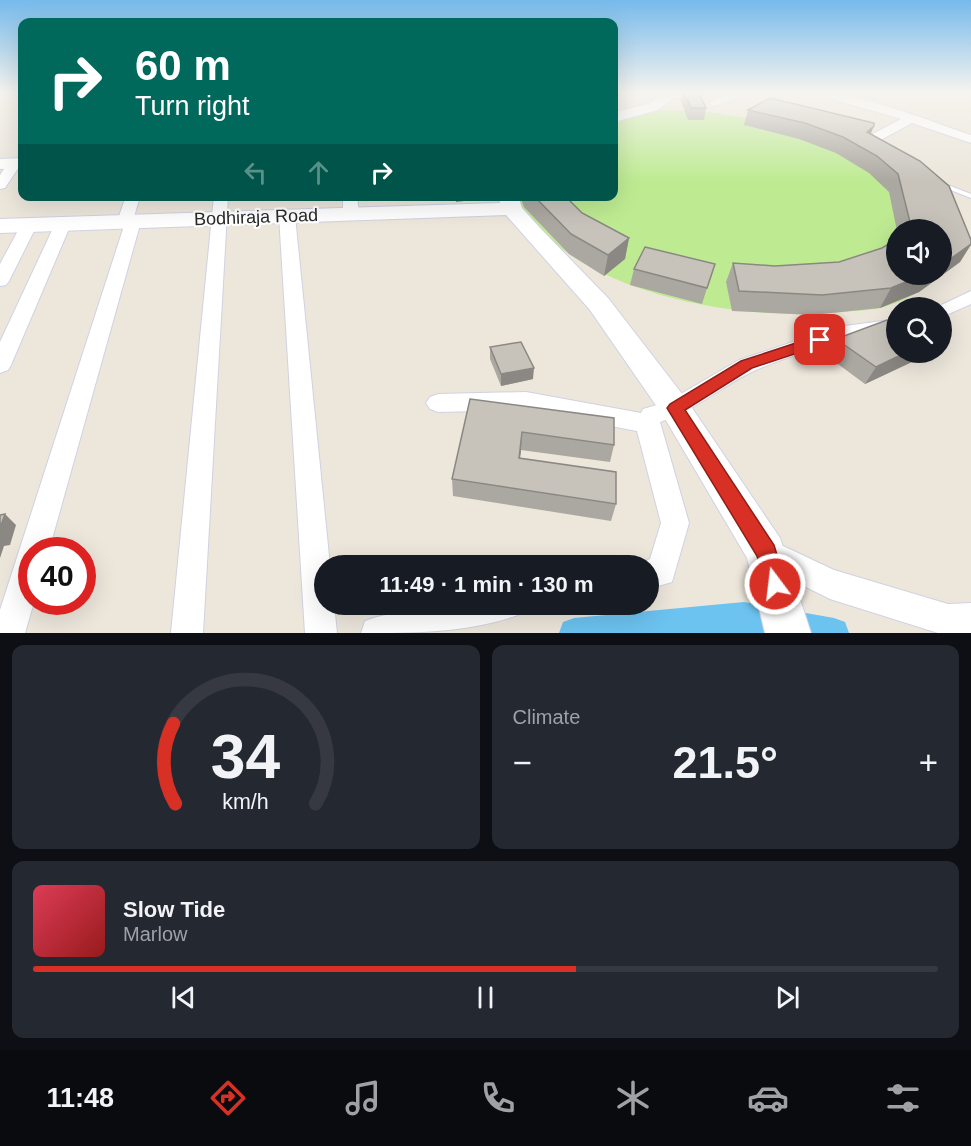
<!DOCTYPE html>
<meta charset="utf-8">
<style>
:root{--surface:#171b24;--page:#242831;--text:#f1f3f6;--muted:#9ea1a6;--line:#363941;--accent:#d93025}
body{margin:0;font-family:Helvetica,sans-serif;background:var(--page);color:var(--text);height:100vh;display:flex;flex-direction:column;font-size:22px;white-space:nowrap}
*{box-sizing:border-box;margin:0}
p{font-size:20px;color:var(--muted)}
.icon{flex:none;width:33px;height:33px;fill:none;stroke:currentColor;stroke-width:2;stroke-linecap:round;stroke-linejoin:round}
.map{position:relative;height:633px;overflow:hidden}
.panel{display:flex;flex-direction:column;gap:12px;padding:12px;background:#0d0f14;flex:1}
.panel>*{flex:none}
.top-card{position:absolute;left:18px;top:18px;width:600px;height:183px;border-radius:12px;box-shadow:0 6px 24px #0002;background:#00695c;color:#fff;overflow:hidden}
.fabs{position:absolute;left:886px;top:219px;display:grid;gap:12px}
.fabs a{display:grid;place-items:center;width:66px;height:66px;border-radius:50%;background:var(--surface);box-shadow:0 6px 24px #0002;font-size:30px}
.speed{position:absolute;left:18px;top:537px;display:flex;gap:12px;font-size:30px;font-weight:700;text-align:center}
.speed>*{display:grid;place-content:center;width:78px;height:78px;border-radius:50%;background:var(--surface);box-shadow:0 6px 24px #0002;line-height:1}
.speed .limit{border:9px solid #d22;background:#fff;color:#111}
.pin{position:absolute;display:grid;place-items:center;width:51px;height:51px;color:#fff;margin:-26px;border-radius:12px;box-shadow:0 3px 9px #0006}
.me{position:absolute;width:66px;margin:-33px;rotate:345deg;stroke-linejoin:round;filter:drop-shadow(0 0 4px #0008)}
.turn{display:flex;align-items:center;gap:21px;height:126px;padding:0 18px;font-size:27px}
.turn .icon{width:78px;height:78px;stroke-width:2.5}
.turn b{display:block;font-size:42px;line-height:51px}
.lanes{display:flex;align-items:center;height:57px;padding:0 18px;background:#0003;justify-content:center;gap:30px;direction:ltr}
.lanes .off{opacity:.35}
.big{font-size:45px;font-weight:800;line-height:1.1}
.panel .card{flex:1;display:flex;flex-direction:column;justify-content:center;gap:9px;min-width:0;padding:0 21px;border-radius:12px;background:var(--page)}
.panel .dial{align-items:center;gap:0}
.dial svg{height:156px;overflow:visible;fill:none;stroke:var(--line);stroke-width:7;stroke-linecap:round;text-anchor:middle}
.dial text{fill:var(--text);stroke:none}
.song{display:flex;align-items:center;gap:18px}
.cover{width:72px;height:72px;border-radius:9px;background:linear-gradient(135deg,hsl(350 70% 55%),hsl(0 70% 35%))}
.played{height:6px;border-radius:3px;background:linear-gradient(90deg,var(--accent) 60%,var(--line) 60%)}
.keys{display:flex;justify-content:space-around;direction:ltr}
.heat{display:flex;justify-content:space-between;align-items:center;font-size:33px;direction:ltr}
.panel .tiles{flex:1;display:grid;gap:12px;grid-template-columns:1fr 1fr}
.card:last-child{grid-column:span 2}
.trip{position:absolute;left:314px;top:555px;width:345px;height:60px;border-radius:30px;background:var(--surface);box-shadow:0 6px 24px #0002;font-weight:800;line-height:60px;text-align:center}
.menu{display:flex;height:96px;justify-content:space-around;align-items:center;background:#090b0e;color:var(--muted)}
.menu .icon{width:42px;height:42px}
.menu .on{color:var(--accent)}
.menu b{font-size:27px;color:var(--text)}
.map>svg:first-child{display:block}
.pitch{fill:#beeb92;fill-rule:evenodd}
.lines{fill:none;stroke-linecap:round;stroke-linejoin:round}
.canal{fill:#6cc3f0;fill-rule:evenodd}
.lane-casing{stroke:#d0d2e3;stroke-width:2}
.street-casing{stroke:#d0d2e3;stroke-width:2}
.secondary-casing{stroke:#d0d2e3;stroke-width:2}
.lane{fill:#fff;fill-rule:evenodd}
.street{fill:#fff;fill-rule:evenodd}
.secondary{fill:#fff;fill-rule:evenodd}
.wall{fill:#aba8a1}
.shaded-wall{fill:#8b8883}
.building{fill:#c7c3bb;stroke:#8b8883;stroke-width:1.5}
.route{fill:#d93025;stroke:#8d1f18;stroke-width:1.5}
.labels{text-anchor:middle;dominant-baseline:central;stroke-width:4.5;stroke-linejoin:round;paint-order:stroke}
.far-street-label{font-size:18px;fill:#292929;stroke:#fff}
</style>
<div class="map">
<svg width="971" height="633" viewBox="0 0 971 633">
<rect width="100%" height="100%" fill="#ece6db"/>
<path class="pitch" d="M650,110L702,111L768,121L925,192L957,255C941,282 910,300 880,308C869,311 855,310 844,312C750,321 613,300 543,233C537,227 528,221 524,214C521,209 520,202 519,197L614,196V114ZM897,230H942V274H897Z"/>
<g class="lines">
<path class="canal" d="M744,602L834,618L845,622L849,633H559L563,622L574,618Z"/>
<g class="lane-casing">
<path id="lane" d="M940,182L971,194V198L938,185V183Z"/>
</g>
<g class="street-casing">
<g id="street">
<path d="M676,92H701L668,100L663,97Z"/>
<path d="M732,92H755L714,106L709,103Z"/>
<path d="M807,92C861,92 920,118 971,135V143L912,123L877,142H869V136L901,119Z"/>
<path d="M14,160L21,164L5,188L0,189V175L9,161Z"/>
<path d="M126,196H140L134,217L141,221L49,550H32V602H34L25,633H0V610L124,226L117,222Z"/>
<path d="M214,196H228L203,633H171Z"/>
<path d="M343,196H357L359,214L356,217L351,219L343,214Z"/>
<path d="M287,211L295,216L330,566H324V604H334L337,633H305L279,216Z"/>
<path d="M63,219L71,224L11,365L8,370L0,373V342L55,224Z"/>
<path d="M29,220L37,225L9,281L6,285L0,286V264L21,225Z"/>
<path d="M971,291V304L942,317V308H935Z"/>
<path d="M897,319V331C848,339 802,350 756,370C722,385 697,410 660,422L689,523L672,582L648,589V566H636L650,559L661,523L637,431L526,410L438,412L430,409L426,403L430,397L438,394L526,392L641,413L643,409L667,402L739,360L838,327Z"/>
<path d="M766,538L834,570L948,604L971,603V633H938L830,599L756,562L751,552L756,542Z"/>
<path d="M433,604H523L518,615C468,633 414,633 361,633L365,621L377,617Z"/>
</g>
</g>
<g class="secondary-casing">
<g id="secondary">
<path d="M664,92L679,94L658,110L614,122V112L648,104Z"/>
<path d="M22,158V168L0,169V159Z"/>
<path d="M498,196H518L522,208L540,228L608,298L686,399L780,538L811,633H765L747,558L664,417L590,310L506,215L0,233V219L500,203Z"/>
</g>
</g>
<use href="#lane" class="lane"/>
<use href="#street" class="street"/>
<use href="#secondary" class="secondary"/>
</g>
<g class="wall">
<path d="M682,92H698L706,108L704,120H688L681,101Z"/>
<path d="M770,98L874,123V126L870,134L920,161L949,186L971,240V245L960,262L919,292L880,308L812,315L732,311L726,282L733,263L775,266L839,262L882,248L897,239V274H942V230H897V231L889,192L869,173L836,153L799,139L744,125L748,110Z"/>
<path d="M520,196H565L582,213L629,238L625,259L604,276L569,254L524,207Z"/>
<path d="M634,269L707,288L702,304L630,285Z"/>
<path d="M836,339L897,352H920L914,361L865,384L827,356Z"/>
<path d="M490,347L533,379L501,386L490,359Z"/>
<path d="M470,399L614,445L610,462L521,450L520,458L616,504L611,521L453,496L452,479Z"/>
</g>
<g class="shaded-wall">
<path d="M874,126L867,142V132Z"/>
<path d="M456,196H488V198L456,202Z"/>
<path d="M629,238L625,259L604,276L608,255Z"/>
<path d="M971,244L960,262L919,292L880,308L891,288L925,274H942V265Z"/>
<path d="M907,352H920L914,361L865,384L876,367Z"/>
<path d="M534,368L533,379L501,386V374Z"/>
<path d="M522,432L521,450L518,475L519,458Z"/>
<path d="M5,514L16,525L10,545L4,546L0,558V528Z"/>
</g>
<g class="building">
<path d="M684,92H698L706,108H691Z"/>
<path d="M770,98L874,123V126L867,132L920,161L949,186L971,240V244L942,265V230H912L898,174L877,156L843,137L805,123L748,110Z"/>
<path d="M534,196H565L582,213L629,238L608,255L571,234Z"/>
<path d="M897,239V274H925L891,288L822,295L739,291L733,263L775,266L839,262L882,248Z"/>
<path d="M645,247L715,264L707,288L634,269Z"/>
<path d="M887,320L897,326V352H907L876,367L836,339Z"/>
<path d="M521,342L534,368L501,374L490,347Z"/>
<path d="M470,399L614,418V445L522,432L519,458L616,472V504L452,479Z"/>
<path d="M5,514L0,528V515Z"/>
</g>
<linearGradient id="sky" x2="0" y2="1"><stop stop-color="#76baeb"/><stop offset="0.51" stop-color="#f6f4ef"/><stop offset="1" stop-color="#f6f4ef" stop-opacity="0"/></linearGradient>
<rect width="971" height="181" fill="url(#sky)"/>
<path class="route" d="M820,335L827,340L825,344L752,368L685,410L774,545L786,584L783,591L775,595L767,591L757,556L667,408L670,404L741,361Z"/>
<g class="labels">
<g class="far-street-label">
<text transform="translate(256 217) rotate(-2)">Bodhiraja Road</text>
</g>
</g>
</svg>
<div class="fabs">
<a><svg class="icon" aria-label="sound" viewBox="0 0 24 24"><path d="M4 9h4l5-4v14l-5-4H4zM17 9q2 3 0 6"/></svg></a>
<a><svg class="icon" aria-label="search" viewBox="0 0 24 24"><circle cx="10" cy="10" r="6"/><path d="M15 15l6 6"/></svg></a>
</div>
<div class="speed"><div class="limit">40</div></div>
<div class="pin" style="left:820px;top:340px;background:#d93025"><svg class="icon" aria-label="arrive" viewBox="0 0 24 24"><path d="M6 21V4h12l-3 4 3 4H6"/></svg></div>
<svg class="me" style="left:775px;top:584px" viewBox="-20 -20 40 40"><circle r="17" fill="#d93025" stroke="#fff" stroke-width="3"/><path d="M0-11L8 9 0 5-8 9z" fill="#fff"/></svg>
<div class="trip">11:49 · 1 min · 130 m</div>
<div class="top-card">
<div class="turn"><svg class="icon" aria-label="right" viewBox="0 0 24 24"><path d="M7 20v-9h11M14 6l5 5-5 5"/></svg><div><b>60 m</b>Turn right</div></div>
<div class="lanes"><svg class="icon off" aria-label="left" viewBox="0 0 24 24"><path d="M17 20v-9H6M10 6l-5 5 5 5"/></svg><svg class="icon off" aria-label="ahead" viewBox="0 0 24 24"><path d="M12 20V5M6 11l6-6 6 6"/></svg><svg class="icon" aria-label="right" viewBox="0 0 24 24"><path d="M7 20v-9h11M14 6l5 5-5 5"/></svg></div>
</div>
</div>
<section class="panel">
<div class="tiles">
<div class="card dial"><svg viewBox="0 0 100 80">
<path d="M14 69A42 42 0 1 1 86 69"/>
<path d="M14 69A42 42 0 0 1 13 28" stroke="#d93025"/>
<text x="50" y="56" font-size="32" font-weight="700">34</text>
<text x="50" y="72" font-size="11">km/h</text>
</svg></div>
<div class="card"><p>Climate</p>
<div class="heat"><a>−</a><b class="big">21.5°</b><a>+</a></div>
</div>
<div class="card">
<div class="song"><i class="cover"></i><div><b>Slow Tide</b><p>Marlow</p></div></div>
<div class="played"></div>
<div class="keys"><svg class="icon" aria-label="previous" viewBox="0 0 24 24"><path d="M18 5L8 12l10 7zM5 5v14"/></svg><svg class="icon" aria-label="pause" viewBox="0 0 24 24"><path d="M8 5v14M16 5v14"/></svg><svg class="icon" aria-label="next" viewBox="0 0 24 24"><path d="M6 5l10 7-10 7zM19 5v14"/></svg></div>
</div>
</div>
</section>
<nav class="menu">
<b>11:48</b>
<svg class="icon on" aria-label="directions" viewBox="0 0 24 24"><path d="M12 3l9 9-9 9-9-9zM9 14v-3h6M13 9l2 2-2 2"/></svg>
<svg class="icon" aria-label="music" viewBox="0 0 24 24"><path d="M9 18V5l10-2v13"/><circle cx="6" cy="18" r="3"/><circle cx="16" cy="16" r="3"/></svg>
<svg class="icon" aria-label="phone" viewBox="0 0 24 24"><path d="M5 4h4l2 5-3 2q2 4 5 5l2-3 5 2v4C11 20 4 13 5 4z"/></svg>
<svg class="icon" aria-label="climate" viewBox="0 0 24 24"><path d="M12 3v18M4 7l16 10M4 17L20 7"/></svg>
<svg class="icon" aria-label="car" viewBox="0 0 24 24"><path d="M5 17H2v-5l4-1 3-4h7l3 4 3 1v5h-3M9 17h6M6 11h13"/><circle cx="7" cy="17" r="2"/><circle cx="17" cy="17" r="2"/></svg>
<svg class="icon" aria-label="filters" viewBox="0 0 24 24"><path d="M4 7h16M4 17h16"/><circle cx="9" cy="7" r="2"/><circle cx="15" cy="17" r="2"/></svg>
</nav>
